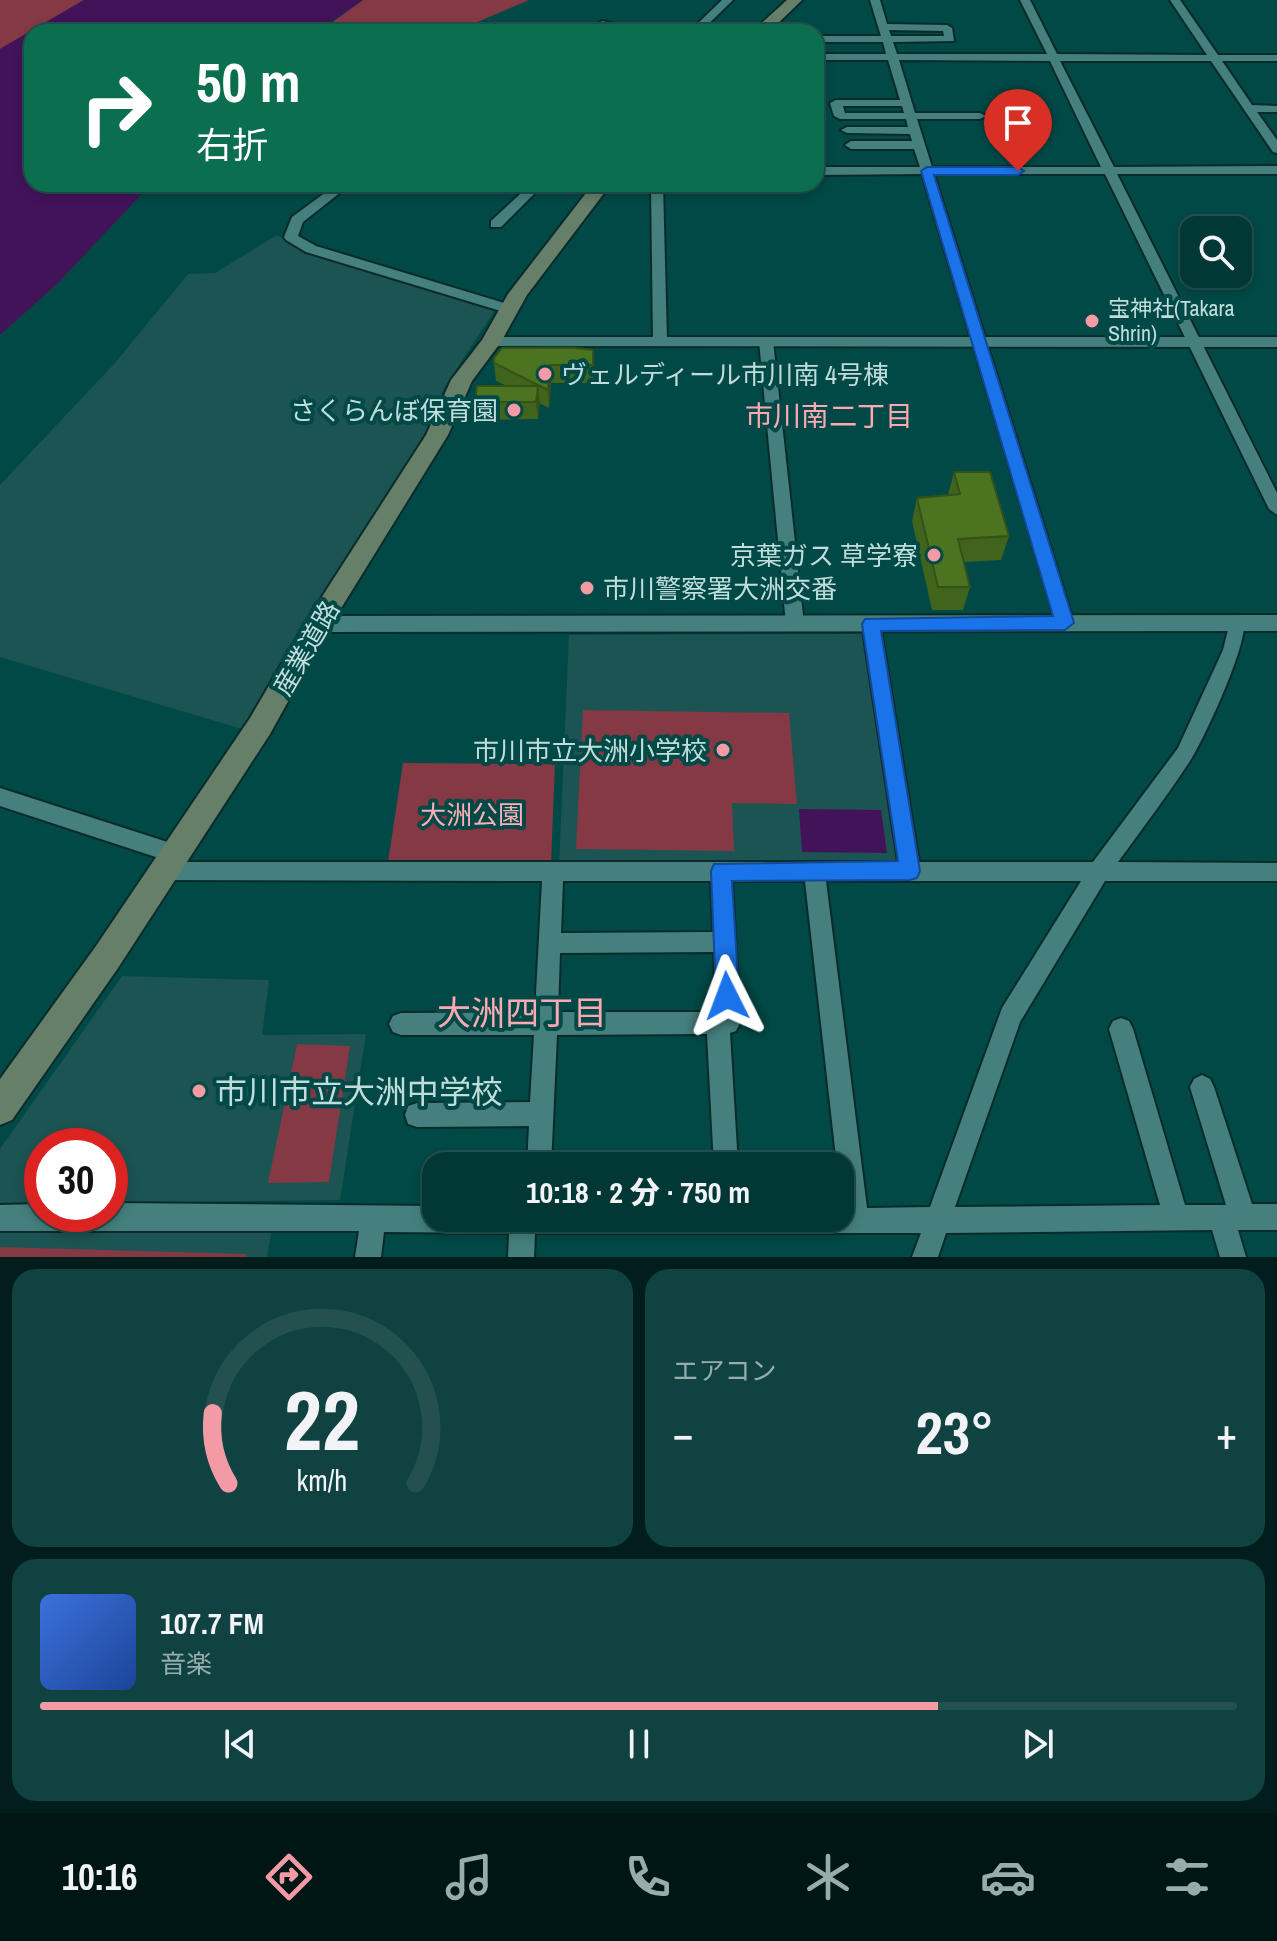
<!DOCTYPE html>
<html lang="ja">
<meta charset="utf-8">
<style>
:root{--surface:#013735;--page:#0f4241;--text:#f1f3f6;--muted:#96acad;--line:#235150;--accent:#f49aa5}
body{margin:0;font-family:"Archivo Narrow","Noto Sans JP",sans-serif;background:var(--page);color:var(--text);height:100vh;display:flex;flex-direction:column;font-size:30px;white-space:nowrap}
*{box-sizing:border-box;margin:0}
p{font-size:26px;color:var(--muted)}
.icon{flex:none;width:44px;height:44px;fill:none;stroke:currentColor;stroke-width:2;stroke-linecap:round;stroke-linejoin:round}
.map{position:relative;height:1257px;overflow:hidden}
.panel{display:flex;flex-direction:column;gap:12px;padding:12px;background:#011e1d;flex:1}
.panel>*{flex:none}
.guide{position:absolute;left:24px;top:24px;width:800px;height:168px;border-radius:24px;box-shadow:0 4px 12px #0003,0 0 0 2px var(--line);background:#0b6e4f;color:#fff;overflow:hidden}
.controls{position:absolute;left:1180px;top:216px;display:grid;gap:16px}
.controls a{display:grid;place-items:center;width:72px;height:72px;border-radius:16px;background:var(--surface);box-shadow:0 4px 12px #0003,0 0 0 2px var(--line);font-size:40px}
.speed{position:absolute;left:24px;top:1128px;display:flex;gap:16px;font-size:40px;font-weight:700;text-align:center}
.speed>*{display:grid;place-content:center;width:104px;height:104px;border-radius:50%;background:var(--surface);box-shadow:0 4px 12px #0003,0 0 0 2px var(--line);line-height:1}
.speed .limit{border:12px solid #d22;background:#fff;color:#111}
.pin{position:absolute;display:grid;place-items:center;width:68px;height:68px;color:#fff;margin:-82px -34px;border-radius:50% 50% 50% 0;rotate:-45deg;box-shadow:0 0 8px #0007}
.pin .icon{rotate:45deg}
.me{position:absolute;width:88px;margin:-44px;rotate:357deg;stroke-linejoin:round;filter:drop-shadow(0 0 6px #0008)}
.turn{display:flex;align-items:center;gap:28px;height:168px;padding:0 40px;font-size:36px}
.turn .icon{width:104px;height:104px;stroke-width:2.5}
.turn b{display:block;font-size:56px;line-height:68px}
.big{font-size:60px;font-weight:800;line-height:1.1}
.panel .card{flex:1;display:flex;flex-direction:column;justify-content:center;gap:12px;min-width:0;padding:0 28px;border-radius:24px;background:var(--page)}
.panel .dial{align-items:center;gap:0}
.dial svg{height:208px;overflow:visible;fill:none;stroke:var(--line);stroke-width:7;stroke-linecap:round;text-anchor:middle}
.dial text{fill:var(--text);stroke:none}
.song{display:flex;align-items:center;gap:24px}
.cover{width:96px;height:96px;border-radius:12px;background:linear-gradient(135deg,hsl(220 70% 55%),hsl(220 70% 35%))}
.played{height:8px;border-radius:4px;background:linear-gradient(90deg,var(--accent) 75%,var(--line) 75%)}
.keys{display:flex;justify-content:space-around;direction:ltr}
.heat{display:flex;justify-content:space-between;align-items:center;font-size:44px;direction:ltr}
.panel .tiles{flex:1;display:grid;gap:12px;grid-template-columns:1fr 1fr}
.card:last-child{grid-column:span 2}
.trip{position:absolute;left:422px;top:1152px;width:432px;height:80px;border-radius:24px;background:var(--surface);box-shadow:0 4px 12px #0003,0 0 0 2px var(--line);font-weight:800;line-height:80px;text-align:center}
.dock{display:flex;height:128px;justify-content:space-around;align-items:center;background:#001615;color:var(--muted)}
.dock .icon{width:56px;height:56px}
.dock .active{color:var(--accent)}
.dock b{font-size:36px;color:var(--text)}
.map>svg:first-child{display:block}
.built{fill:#1b5453}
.green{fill:#843945}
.water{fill:#421359}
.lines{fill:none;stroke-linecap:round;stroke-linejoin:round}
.minor-casing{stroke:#0b2b2a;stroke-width:4}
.tertiary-casing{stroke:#0b2b2a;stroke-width:4}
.secondary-casing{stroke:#0b2b2a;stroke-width:4}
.minor{fill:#45807e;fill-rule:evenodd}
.tertiary{fill:#45807e;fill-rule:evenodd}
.secondary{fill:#657f68;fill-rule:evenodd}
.wall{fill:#40641c}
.shaded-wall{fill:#345117}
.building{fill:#4b7421;stroke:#345117;stroke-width:2}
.route{fill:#1a73e8;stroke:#114b97;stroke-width:2}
.poi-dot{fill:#f49aa5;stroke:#014947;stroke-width:3}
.labels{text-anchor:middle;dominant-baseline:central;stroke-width:8;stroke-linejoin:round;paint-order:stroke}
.far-poi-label{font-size:22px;fill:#c0dddc;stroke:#014947;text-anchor:start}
.poi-label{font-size:26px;fill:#c0dddc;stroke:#014947;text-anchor:end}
.street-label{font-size:26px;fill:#c0dddc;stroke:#014947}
.park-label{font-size:26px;fill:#fdafb8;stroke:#014947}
.neighbourhood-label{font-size:28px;fill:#fda9b2;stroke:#014947}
.near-poi-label{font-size:32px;fill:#c0dddc;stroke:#014947;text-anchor:start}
.near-neighbourhood-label{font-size:34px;fill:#fda9b2;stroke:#014947}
</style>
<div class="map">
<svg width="1277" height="1257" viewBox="0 0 1277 1257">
<rect width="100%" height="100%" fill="#014947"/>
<g class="built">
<path d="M277,235L301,249L495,310L444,388L430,426L242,729L0,657V485L115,363L188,274L215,273Z"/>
<path d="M862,634L900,866H559L569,635Z"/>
<path d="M122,976L269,980L262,1035L366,1034L340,1200L110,1203V1146H42V1204H0V1149Z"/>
<path d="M272,1228L267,1257H0V1230Z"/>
</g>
<g class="green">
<path d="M0,0H84L0,49Z"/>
<path d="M363,0H529L454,32H319Z"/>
<path d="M583,710L789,713L797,804L732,803L734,851L576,849Z"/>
<path d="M403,763L555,764L551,864L388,862Z"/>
<path d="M297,1044L350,1046L329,1182L268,1183Z"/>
<path d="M0,1247L246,1254V1257H0Z"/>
</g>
<g class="water">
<path d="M84,0H363L316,32H32V184H151L57,284L0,335V49Z"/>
<path d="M799,809L881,810L887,853L802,852Z"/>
</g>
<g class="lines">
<g class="minor-casing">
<g id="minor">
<path d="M722,0H733L700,32H689Z"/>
<path d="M870,0H880L887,24L947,25L952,28L954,41L893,42L897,54H1047L1020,0H1030L1057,54L1207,55L1170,0H1180L1218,55H1277V61H1222L1252,105L1277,106V112H1257L1277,140V153L1273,152L1211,61H1060L1114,167L1277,166V174H1117L1277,493V515L1269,509L1105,174H934L1074,623L1071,628H1059L1056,623L922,174L816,175V167H920L914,149H851L845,145L851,141H912L910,134L847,133L841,130L847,127H908L906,119H840L834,116L830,103L836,100H900L888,60H816V54H886L883,42H823L818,39L823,36H881ZM889,30L943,31L944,36H891ZM899,60L1050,61L1101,167H932L917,119H980L986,116L980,113H915ZM843,106H902L904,113H845Z"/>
<path d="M602,21L611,23L601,32H589Z"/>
<path d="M337,184H351L303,222L298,236L316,246L514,306V312H504L306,252L286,240L284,237L292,217Z"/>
<path d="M531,184H544L501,227H491V221Z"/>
<path d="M651,184H663L667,341L660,345L653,341Z"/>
<path d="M766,337L773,341L804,624L801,629H789L786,624L759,341Z"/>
<path d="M1237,616L1243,618C1252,637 1203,741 1190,761C1167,796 1142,829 1118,862L1277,863V881H1105L1020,1022L955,1207L1160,1205L1109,1029L1113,1021L1121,1018L1129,1021L1133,1029L1185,1205H1226L1190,1087L1194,1079L1202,1075L1210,1079L1214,1087L1252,1204H1277V1230H1238L1246,1257H1220L1212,1230L946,1233L938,1257H912L921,1233H535L534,1257H508L509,1233L384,1232L381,1257H355L359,1231H0V1205L42,1204V1214H110V1203L436,1206V1218H840V1166H837L805,881H732L740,1023L736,1031L730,1033L738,1166H714L707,1034L557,1035L551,1166H527L529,1126L417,1127L408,1124L405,1115L408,1106L417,1103L530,1102L534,1035H401L393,1032L389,1024L393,1016L401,1013L535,1012L542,881L165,880L158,878L154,871L158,864L171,862L0,806V788L183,847L186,854L181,862H898L862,624L865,619H877L880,624L919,862H1093L1178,748L1223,650L1231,618ZM563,881H711L713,932L561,933ZM826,881H1081L1002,1008L930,1207L867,1208ZM714,952L716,1012H558L560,953Z"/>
</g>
</g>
<g class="tertiary-casing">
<g id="tertiary">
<path d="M491,337H1277V347L485,346V338Z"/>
<path d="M1277,615V631L318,632L310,630L307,624L310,618L318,616Z"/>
</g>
</g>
<g class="secondary-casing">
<g id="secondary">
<path d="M787,0H802L769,32H752Z"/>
<path d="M593,184H611L527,295L501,342L472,381L448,435L327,631L270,734L118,968L12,1120L0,1125V1079L96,946L250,718L309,617L426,435L451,380L482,340L508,294Z"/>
</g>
</g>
<use href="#minor" class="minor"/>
<use href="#tertiary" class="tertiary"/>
<use href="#secondary" class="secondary"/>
</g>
<g class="wall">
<path d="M593,350V383H551L549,408L539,403L538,419L478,420L475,402L507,386L496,381L494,363Z"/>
<path d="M954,472L1009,536L1001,560L964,562L970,587L963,610H932L912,521L917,498L948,495Z"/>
</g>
<g class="shaded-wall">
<path d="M550,365L551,383L549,408L548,390Z"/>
<path d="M538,386L540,404L538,419L536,402Z"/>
</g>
<g class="building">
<path d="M502,348H575L593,350V365H550L548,390L494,363V358Z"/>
<path d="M477,386H538L536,402H475Z"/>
<path d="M954,472H990L1009,536L958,539L970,587H938L917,498L960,494Z"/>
</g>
<path class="route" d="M927,167H1018L1024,171L1018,175H934L1074,623L1065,630L881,631L920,871L917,878L910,880L732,881L739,996L735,1004L727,1007L719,1004L716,996L711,871L714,864L898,861L862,624L865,619L1053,616L921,171Z"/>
<g class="poi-dot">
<circle cx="1092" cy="321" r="8"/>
<circle cx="545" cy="374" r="8"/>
<circle cx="514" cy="410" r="8"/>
<circle cx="934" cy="555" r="8"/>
<circle cx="587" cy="588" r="8"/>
<circle cx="723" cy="750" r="8"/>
<circle cx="199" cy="1091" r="8"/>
</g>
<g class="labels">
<g class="far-poi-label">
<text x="1108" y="308">宝神社(Takara<tspan x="1108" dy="25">Shrin)</tspan></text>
</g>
<g class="poi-label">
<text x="561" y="374" text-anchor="start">ヴェルディール市川南 4号棟</text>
<text x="498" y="410">さくらんぼ保育園</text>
<text x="918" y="555">京葉ガス 草学寮</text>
<text x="603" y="588" text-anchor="start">市川警察署大洲交番</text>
<text x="707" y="750">市川市立大洲小学校</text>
</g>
<g class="street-label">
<text transform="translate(306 648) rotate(-60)">産業道路</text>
</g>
<g class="park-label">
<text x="472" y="814">大洲公園</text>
</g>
<g class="neighbourhood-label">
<text x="829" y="416">市川南二丁目</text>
</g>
<g class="near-poi-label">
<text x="215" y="1091">市川市立大洲中学校</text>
</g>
<g class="near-neighbourhood-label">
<text x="522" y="1013">大洲四丁目</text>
</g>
</g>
</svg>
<div class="controls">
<a><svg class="icon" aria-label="search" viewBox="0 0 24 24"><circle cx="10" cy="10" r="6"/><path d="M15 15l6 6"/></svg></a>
</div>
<div class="speed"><div class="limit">30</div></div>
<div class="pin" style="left:1018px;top:171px;background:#d93025"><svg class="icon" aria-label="arrive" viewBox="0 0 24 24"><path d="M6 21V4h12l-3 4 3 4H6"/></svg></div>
<svg class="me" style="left:727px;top:996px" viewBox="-20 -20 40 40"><path d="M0-17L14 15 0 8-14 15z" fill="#1a73e8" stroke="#fff" stroke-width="4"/></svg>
<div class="trip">10:18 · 2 分 · 750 m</div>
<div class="guide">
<div class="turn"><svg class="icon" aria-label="right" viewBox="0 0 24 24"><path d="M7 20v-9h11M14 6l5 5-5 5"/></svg><div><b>50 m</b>右折</div></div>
</div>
</div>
<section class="panel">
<div class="tiles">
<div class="card dial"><svg viewBox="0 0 100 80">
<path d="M14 69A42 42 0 1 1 86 69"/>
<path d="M14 69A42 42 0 0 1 8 42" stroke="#f49aa5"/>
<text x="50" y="56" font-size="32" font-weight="700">22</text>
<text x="50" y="72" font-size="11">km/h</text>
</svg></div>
<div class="card"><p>エアコン</p>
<div class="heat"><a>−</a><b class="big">23°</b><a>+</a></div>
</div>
<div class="card">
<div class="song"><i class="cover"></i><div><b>107.7 FM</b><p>音楽</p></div></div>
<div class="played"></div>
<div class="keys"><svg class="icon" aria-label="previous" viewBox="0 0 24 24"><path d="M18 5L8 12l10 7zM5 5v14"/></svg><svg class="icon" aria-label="pause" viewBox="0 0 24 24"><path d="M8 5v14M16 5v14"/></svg><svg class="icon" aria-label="next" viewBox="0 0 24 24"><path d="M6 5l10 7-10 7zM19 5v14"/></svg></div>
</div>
</div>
</section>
<nav class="dock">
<b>10:16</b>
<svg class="icon active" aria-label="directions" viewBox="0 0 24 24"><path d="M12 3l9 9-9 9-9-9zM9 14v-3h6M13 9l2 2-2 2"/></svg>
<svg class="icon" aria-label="music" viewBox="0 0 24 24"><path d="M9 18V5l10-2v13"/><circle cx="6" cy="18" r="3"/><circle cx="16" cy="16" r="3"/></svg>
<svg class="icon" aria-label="phone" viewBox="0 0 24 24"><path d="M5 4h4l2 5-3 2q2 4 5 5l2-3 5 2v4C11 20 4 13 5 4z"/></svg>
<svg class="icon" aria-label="climate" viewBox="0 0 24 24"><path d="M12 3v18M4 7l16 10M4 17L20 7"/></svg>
<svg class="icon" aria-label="car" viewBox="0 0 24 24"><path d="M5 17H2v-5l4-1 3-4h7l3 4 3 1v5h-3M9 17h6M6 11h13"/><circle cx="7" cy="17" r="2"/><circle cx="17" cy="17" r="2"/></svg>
<svg class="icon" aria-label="filters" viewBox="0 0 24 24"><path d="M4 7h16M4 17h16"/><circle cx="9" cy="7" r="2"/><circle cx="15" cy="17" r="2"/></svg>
</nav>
